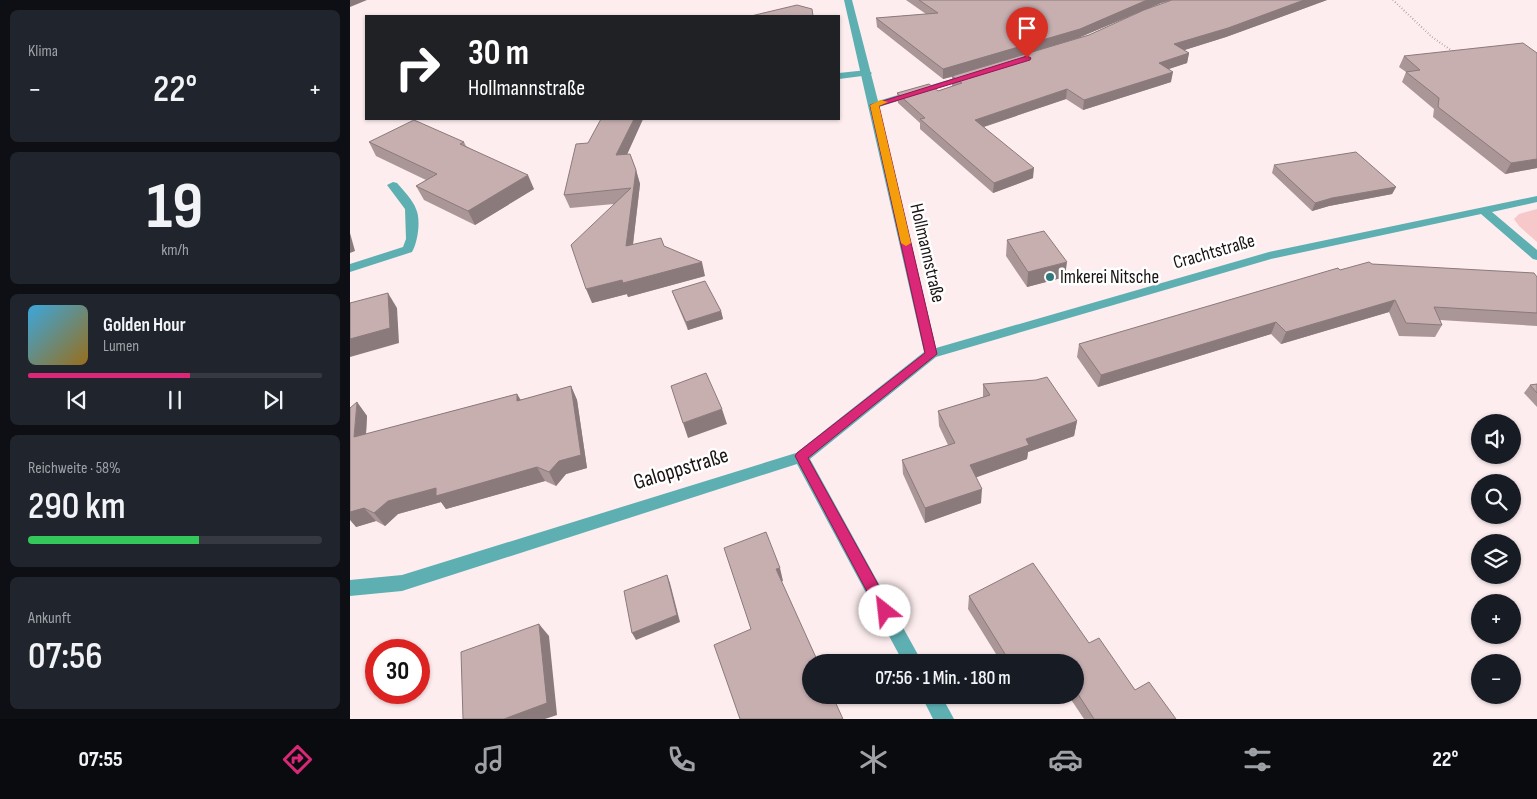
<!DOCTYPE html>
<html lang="de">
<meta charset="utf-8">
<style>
:root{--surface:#171b24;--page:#20242c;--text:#f1f3f6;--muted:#9ea1a6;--line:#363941;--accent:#db2777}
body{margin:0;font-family:"Sofia Sans Condensed",sans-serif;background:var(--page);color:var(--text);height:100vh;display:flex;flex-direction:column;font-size:19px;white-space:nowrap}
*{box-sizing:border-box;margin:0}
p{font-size:16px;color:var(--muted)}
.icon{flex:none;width:28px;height:28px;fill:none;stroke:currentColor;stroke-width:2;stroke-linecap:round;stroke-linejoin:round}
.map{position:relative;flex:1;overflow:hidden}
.drawer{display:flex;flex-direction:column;gap:10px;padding:10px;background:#0d0f14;width:350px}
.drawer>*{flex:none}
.banner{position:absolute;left:15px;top:15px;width:475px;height:105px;border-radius:0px;box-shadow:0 1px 4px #0004;background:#202124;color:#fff;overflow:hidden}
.controls{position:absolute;left:1121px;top:414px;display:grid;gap:10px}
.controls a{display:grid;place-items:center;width:50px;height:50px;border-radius:50%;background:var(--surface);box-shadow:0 1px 4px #0004;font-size:25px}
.speed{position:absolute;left:15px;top:639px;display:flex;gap:10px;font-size:25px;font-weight:700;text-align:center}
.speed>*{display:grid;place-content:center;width:65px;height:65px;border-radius:50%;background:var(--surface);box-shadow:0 1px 4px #0004;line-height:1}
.speed .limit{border:8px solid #d22;background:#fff;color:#111}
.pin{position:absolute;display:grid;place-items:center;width:42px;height:42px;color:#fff;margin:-51px -21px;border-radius:50% 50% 50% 0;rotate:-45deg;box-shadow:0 0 5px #0007}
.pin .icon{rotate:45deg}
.me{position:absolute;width:55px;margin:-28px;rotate:331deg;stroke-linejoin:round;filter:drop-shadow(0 0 4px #0008)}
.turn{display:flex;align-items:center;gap:18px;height:105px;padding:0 20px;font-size:22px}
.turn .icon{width:65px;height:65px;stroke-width:2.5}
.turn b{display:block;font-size:35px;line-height:42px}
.big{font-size:38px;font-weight:600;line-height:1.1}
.drawer .widget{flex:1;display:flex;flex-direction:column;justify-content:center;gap:8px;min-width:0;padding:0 18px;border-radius:8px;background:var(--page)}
.drawer .dial{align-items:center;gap:0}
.dial b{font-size:65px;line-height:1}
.song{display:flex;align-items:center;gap:15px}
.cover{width:60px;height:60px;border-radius:8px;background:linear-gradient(135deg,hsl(200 70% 55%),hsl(40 70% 35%))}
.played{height:5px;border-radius:2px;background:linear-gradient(90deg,var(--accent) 55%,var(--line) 55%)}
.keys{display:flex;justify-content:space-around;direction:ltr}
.heat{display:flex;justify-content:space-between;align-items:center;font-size:28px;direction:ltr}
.charge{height:8px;border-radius:4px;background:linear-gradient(90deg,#34c759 58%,var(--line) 0)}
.trip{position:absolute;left:452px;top:654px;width:282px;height:50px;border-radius:25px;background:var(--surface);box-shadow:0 1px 4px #0004;font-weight:600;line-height:50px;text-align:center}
.tabs{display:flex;height:80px;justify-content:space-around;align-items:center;background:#090b0e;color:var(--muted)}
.tabs .icon{width:35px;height:35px}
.tabs .active{color:var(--accent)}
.tabs b{font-size:22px;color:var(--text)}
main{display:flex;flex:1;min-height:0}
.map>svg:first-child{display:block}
.green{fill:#f7c8ca}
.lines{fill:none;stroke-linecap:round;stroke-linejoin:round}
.path{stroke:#887c7d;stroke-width:2;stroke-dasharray:0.5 2.5;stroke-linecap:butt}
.service{fill:#5eafb2;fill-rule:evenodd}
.minor{fill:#5eafb2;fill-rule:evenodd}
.wall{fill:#ab9697;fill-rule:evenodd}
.shaded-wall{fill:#8b7a7b}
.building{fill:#c7afb0;stroke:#8b7a7b}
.route{fill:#db2777;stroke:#8e194d}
.slow{fill:#f59e0b}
.poi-dot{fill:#30797c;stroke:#fff;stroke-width:2}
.labels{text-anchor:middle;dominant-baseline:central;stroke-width:5;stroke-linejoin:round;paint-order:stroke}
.street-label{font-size:19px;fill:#1b1313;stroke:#fff}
.poi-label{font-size:19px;fill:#1b1313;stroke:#fff;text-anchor:start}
.near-street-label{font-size:22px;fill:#1b1313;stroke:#fff}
</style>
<main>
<section class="drawer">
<div class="widget"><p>Klima</p>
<div class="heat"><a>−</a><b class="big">22°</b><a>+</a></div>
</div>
<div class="widget dial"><b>19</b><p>km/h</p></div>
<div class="widget">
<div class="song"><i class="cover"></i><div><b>Golden Hour</b><p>Lumen</p></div></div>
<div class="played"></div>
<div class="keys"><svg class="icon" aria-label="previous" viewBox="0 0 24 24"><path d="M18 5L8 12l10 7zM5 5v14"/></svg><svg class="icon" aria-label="pause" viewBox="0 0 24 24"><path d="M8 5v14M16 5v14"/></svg><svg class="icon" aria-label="next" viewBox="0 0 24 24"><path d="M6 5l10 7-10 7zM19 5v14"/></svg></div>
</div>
<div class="widget"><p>Reichweite · 58%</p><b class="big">290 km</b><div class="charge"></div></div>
<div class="widget"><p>Ankunft</p><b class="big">07:56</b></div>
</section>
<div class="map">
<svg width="1187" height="719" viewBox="0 0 1187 719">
<rect width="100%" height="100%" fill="#fdedee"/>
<path class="green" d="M1187,209V242L1169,226L1164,219L1169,214Z"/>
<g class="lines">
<path class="path" d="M1043,0L1082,37L1105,53"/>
<g class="service">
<path d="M517,70L522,73L520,75L489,79V73Z"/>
<path d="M43,182L47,183C53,190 63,200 66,209C71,219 68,242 62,252L0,272V264L53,247L56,239L55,209L37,185Z"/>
</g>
<g class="minor">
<path d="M494,0H502L528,101L618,74L621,73L626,76L529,107L586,348L919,252L1187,196V202L1142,212L1187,250V260L1183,259L1131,214L921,259L586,357L460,459L572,662H553L447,464L52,591L0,596V580L52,575L446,453L574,352Z"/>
<path d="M571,695H591L604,719H583Z"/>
</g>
</g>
<g class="wall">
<path d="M556,0H977L876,37L834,50L839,53L837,63L818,69L821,82L733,110L716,99L634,127L683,178L643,193L570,129V123L548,103L547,93L588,91L602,86V77L593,79L527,27L526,18L576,14ZM822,0L739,35L728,38L811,3Z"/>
<path d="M1187,53V168L1155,174L1083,117L1084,109L1052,82L1056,72L1049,67L1054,56Z"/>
<path d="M293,119L277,154L286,170L290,184L283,245L314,246L355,276L278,297L277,294L242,303L264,204L220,208L214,195L238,143Z"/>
<path d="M19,142H114L116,146L184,189L125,225L74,200L66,186L76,180L26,156Z"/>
<path d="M924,165L1046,187L1042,194L979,206L962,211L922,173Z"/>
<path d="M657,240L715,277L677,287L656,256Z"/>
<path d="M1022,264L1187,277V326L1090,320L1092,325L1085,337L1049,336L1039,312L931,344L921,334L748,387L727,357L729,344L990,270Z"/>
<path d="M322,291L371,311L373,319L338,330L325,299Z"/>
<path d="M633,384L727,421L724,436L678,452L677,459L626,477L631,503L575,523L553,474L552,460L598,445L589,426L588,411L633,397Z"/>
<path d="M1187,384V407L1174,393L1180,385Z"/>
<path d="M221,386L227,400L237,468L216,474L206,486L195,481L96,509L91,502L48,514L35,526L26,521L6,527L7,402L17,416L16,434L167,394L171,400Z"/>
<path d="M619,596L739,643L785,690L826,719H734L718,695H726V662H651L618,609Z"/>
</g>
<g class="shaded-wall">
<path d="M0,0H17L0,7Z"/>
<path d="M797,0H822L811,3L728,38L593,79V69Z"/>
<path d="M954,0H977L876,37L822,54L824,44Z"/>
<path d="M839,53L837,63L807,73L809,63Z"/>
<path d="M823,72L821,82L733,110L734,100Z"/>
<path d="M717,89L716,99L624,130L625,120Z"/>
<path d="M284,119H293L271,168L266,155Z"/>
<path d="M1187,159V168L1155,174L1161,163Z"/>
<path d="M684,168L683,178L643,193L644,183Z"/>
<path d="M286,170L290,184L281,260L276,246Z"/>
<path d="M178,175L184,189L125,225L118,211Z"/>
<path d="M1046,187L1042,194L979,206L962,211L965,203L982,198Z"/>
<path d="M0,233L5,251L0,253Z"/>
<path d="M352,262L355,276L278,297L277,294L242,303L236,289L272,280Z"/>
<path d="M717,262L715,277L677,287L678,272Z"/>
<path d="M38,293L47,308L49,343L0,357V339Z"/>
<path d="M1045,300L1039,312L931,344L936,332Z"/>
<path d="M371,311L373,319L338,330L336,322Z"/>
<path d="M926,322L921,334L748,387L751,375Z"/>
<path d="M221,386L227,400L237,468L216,474L206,486L199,472Z"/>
<path d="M167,394L174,407L167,401Z"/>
<path d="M7,402L17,416L15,450L4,437Z"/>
<path d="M372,409L377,424L338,438L333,423Z"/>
<path d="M727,421L724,436L678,452L677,459L619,480L620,465L676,439Z"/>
<path d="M187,467L195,481L96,509L91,502L48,514L35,526L24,513L38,501L86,488Z"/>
<path d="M632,489L631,503L575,523V508Z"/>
<path d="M0,502L14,508L26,521L6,527L0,520Z"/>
<path d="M430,568L433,581L430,582L426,569Z"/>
<path d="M317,575L320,583L330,622L286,640L282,633Z"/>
<path d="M189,624L199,636L207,715L195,719H154Z"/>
</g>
<g class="building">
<path d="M569,0H797L730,29L593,69L526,18L588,13Z"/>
<path d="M822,0H954L878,28L824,44L839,53L809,63L823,72L734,100L717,89L625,120L684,168L644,183L570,119L575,118L547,93L579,84L588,91L612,83L602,76L739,35L794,10Z"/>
<path d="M447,5L462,9L463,16H401Z"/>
<path d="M1173,43L1187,53V159L1161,163L1088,107L1089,98L1056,72L1070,70L1054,56Z"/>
<path d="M251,119H284L266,155L280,154L286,170L276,246L311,238L314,246L352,262L273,283L272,280L236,289L221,245L281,188L214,195L226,144L238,143Z"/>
<path d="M64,120L114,142L110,144L178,175L118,211L66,186L87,174L19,142Z"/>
<path d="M1006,152L1046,187L982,198L965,203L924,165Z"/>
<path d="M694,231L717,262L678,272L657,240Z"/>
<path d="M1019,262L1022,264L1184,273L1187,277V313L1084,307L1092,325L1056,323L1045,300L936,332L926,322L751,375L729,344L988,268L990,270Z"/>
<path d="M355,281L371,311L336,322L322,291Z"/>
<path d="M38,293L40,328L0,339V303Z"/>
<path d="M356,373L372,409L333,423L321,386Z"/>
<path d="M697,377L727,421L676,439L679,445L620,465L632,489L575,508L552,460L605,443L588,411L640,395L633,384L686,380Z"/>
<path d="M1187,384V393L1180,385Z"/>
<path d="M221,386L231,455L209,461L199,472L187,467L86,496V488L38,501L24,513L14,508L0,512V408L7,402L4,437L167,394V401Z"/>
<path d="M416,532L430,568L426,569L468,662H461V695H482L493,719H390L364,645L401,629L374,548Z"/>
<path d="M683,563L739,643L749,638L785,690L799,682L826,719H744L726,691V662H708L706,661L704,662H660L619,596Z"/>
<path d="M317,575L327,615L282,633L274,591Z"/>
<path d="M189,624L197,703L154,719H113L111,652Z"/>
</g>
<path class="route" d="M677,56L681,58L680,60L529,106L587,354L458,458L540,606L543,611L540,616L535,618L530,616L445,456L447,453L575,353L520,105Z"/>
<path class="slow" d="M531,100L538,102L529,106L561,243L556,246L551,243L520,105Z"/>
<circle class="poi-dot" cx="700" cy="277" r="5"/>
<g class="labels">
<g class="street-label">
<text transform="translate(864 252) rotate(-16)">Crachtstraße</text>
<text transform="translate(577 253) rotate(77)">Hollmannstraße</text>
</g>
<g class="poi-label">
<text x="710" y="277">Imkerei Nitsche</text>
</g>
<g class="near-street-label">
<text transform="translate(331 469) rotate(-17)">Galoppstraße</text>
</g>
</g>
</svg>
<div class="controls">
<a><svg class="icon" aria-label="sound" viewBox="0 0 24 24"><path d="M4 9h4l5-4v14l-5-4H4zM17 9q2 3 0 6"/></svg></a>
<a><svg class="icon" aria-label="search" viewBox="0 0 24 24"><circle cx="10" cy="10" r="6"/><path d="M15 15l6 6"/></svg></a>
<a><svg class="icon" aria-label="layers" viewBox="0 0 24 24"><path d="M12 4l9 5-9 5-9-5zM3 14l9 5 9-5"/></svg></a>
<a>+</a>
<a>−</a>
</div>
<div class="speed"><div class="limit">30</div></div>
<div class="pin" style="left:677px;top:58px;background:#d93025"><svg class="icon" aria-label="arrive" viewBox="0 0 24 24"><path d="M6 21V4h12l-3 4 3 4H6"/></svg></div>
<svg class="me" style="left:535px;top:611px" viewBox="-20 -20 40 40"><circle r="19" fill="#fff"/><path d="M0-13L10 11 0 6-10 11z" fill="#db2777"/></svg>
<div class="trip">07:56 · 1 Min. · 180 m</div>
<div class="banner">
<div class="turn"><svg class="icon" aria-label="right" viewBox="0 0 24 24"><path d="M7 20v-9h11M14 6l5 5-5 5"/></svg><div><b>30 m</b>Hollmannstraße</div></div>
</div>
</div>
</main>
<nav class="tabs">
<b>07:55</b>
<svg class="icon active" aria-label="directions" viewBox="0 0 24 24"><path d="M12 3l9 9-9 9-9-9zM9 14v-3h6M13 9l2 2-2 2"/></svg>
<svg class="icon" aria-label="music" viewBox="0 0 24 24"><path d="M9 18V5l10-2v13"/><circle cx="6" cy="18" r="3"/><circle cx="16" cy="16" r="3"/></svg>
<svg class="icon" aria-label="phone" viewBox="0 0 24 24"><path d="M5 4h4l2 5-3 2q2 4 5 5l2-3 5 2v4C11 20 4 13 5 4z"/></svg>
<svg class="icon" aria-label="climate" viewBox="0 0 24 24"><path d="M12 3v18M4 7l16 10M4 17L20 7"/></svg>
<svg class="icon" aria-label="car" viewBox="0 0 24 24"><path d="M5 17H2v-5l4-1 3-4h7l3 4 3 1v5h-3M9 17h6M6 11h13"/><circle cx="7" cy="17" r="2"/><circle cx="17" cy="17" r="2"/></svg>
<svg class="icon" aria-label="filters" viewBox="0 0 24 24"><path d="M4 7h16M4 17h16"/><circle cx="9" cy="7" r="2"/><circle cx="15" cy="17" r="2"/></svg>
<b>22°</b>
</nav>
